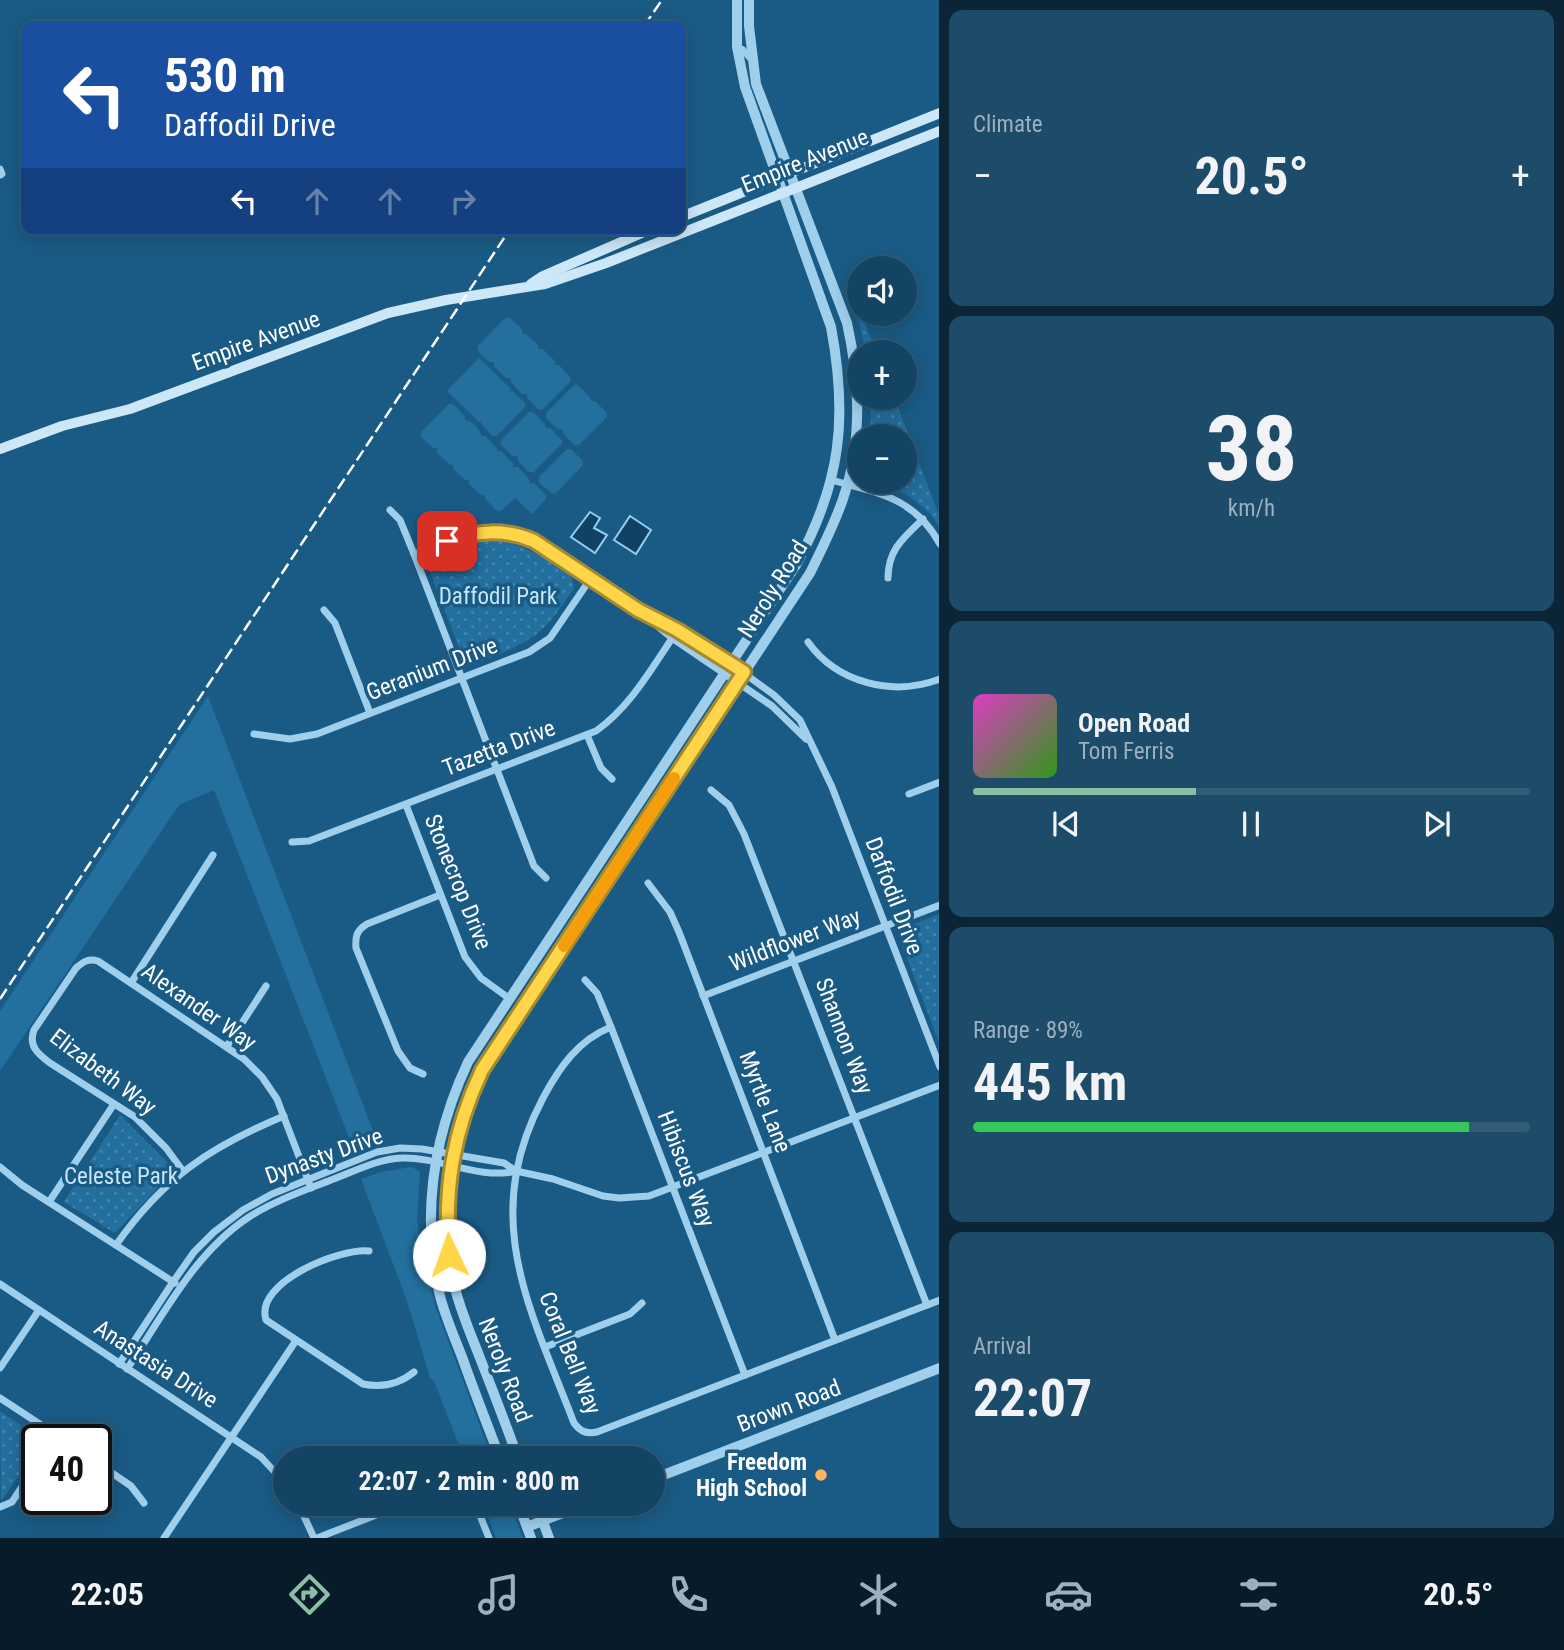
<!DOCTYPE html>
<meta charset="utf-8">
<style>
:root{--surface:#144464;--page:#1d4b6a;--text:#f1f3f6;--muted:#9db0bf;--line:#335c78;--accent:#8abfa5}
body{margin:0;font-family:"Roboto Condensed",sans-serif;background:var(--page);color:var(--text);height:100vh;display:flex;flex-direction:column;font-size:26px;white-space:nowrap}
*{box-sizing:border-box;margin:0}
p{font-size:23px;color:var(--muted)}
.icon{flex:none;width:38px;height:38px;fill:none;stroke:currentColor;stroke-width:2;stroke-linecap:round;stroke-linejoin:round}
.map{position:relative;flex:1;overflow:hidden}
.drawer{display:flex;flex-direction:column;gap:10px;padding:10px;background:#0b2537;width:625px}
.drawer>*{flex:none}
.top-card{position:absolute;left:21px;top:21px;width:665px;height:214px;border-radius:14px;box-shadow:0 4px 18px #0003,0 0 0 2px var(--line);background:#1a4fa0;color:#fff;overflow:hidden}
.fabs{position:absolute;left:847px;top:256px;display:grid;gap:14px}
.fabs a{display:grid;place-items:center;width:70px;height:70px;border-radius:50%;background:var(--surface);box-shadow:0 4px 18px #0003,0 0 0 2px var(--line);font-size:35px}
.speed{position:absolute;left:21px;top:1424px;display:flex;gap:14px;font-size:35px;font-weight:700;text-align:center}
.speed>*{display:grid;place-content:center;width:91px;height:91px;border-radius:50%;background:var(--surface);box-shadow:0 4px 18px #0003,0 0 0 2px var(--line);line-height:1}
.speed .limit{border:4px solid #111;border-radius:10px;background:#fff;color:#111}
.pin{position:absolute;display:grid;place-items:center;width:60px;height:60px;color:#fff;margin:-30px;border-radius:14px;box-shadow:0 4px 10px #0006}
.me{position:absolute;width:77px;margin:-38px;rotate:357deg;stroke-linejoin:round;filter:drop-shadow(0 0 5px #0008)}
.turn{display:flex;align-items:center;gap:24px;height:147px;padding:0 28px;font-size:32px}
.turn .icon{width:91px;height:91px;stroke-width:2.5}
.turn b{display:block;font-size:49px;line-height:60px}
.lanes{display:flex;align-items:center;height:66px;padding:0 28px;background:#0003;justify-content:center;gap:35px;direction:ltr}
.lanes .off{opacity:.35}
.big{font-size:52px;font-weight:700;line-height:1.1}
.drawer .tile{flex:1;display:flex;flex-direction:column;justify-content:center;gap:10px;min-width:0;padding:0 24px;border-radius:14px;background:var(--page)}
.drawer .dial{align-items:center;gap:0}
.dial b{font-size:91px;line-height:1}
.song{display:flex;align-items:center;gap:21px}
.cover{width:84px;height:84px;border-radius:10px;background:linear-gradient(135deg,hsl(310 70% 55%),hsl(110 70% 35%))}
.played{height:7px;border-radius:4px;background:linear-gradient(90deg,var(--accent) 40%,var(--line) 40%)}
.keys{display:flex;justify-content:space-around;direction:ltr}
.heat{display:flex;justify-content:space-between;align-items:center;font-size:38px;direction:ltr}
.charge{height:10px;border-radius:5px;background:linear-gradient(90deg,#34c759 89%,var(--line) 0)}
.trip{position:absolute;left:273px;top:1446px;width:392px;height:70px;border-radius:35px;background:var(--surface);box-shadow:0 4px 18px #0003,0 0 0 2px var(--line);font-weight:700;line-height:70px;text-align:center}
.tab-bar{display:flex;height:112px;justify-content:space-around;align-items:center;background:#081b28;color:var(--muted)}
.tab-bar .icon{width:49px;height:49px}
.tab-bar .on{color:var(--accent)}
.tab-bar b{font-size:32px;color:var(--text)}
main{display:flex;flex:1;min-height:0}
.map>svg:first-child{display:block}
.green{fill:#236f9e}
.park{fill:url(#park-dots)}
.water{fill:#114263;stroke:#93cdee;stroke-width:2}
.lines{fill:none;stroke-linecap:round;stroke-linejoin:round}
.minor{stroke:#a0cfec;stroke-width:7}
.tertiary{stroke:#a0cfec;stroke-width:10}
.secondary{stroke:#cce7f8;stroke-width:10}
.rail{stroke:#fff;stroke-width:2.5;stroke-dasharray:12 5;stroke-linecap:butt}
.route-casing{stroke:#a68a30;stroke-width:18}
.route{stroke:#ffd54a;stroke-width:12}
.slow{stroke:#f59e0b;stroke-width:12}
.poi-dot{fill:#feb35c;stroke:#1a5b85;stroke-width:2.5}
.labels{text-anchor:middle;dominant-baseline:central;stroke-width:7;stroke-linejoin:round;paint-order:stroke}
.street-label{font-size:23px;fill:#fff;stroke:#1a5b85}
.park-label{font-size:23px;fill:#c5e5f9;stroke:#1a5b85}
.poi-label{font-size:23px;font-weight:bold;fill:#fff;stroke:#1a5b85;text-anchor:end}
</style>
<main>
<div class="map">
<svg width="940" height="1538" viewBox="0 0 940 1538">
<defs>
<pattern id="park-dots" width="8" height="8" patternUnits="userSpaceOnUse" patternTransform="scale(1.75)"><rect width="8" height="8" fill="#236f9e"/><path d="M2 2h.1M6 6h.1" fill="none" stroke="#4485ad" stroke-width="1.8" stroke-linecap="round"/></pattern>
</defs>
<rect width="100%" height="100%" fill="#1a5b85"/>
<g class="green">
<path d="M505,318H510L522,329V333L526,334L538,345V349H543L555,361V365H559L570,377L571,381L542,410L538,409L527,398V394H522L511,382L510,378H506L494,366V362H489L478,351V346Z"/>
<path d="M479,358L511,389L509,391H513L525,403V407L497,436H493L481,424V421L479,422L447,391Z"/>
<path d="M574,385H578L590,397L591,401H595L607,413V417L579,445H575L563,434V429H558L546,418V413Z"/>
<path d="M449,404H453L465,416V420C472,420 481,430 481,436H485L497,448V451H501L513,463V467H518L529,479L530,483H534L546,495V499L532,514L515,498L501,511H497L486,500L485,496L481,495L469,484V480H465L453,469V465L449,464L437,453V448H433L421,437V432Z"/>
<path d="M529,412H533L545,424V428H550L562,440V444L534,472H529L518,461V456H513L501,445V440Z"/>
<path d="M567,449H571L583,461V465L555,494L551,493L539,482V477Z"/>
<path d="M208,696L378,1144L355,1153L214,790L179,805L0,1071V1011Z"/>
<path d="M411,1167L420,1171L417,1221L435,1306L492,1458H464L434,1381L430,1378L407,1301L361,1179L381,1172Z"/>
<path d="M483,1503H509L523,1538H496Z"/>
</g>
<g class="park">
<path d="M854,295L859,313H861L876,352H866L853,296Z"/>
<path d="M870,397H894L939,515V526C923,501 898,488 870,481H905V436H871Z"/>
<path d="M493,540C524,543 545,559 571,576L574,588C540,640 531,641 475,664L463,658L428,567L434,555L468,543Z"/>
<path d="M939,914V1042L900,940L905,928Z"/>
<path d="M120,1115L175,1170L115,1233L64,1202Z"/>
<path d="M0,1411L43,1440H37V1450L1,1501Z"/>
</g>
<g class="water">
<path d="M590,512L600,518L594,528L607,535L595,553L571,537Z"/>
<path d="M630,516L651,530L636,554L614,540Z"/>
</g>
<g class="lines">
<g class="minor">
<path d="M737,47L743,50L752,60"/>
<path d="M0,169L2,174L0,175"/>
<path d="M831,480C878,493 914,497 940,544"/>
<path d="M390,510L400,520L414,554L534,866L546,878"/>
<path d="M414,554L477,532L491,531L523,536L543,547L640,611"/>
<path d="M888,578C888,550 903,538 923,519"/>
<path d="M324,610L335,623L370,713"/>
<path d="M638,610L677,630L730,663L774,695L800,720L832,787L940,1067"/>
<path d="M649,619L672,638L772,706L806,739"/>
<path d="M808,642C837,683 893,697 940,679"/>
<path d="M254,734L290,739L317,734L529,652L550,638L591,578"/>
<path d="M587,735L601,768L612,779"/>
<path d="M711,790L729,805L744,834L927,1305"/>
<path d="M909,794L940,782"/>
<path d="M406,805L465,957L481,978L510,999"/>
<path d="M292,842L309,841L596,731C631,706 651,669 675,634"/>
<path d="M648,883L670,912L679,932L835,1340"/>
<path d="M585,980L597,993L611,1027L745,1375"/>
<path d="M131,983L213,855"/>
<path d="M703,996L940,905"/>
<path d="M611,1027C578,1040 559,1068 543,1098C479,1219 530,1308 574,1423C581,1432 586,1434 597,1432L940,1300"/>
<path d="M227,1046L266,986"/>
<path d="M423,1074L410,1068L398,1051L356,948C355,936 357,930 367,924L440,895"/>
<path d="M0,1167L22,1185L175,1283"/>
<path d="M183,1171L166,1148L135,1117L50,1063C38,1054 28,1046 34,1030L76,968C83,962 88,958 98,961L244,1059L262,1077L277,1099L311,1188"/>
<path d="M49,1202L114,1104"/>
<path d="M116,1245C163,1178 210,1147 284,1116"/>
<path d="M369,1251C340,1248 254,1282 266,1320L363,1384C382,1388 398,1385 414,1372"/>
<path d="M0,1284L261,1457L285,1483"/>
<path d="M545,1347L630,1314L642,1303"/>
<path d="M119,1364L173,1282L194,1252L214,1232L243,1210L272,1194L377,1152L400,1148L422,1149L504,1163L516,1171L553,1179L603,1196L619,1198L649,1196L940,1085"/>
<path d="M0,1368L39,1310"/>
<path d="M127,1369C163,1316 194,1253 249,1217C274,1201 303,1191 331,1180C353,1172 377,1159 402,1158C440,1157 479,1180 516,1171"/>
<path d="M0,1398L64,1440"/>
<path d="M96,1462L131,1486L144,1503"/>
<path d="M298,1503L314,1538"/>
<path d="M475,1503L489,1538"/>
<path d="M0,1507L12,1502L37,1464"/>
<path d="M164,1538L295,1342"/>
<path d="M317,1538L407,1503"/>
</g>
<g class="tertiary">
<path d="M500,1458C487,1424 474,1391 462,1357C454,1336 444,1314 439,1292C421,1212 434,1135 468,1062L796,565C841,483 848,418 831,327L745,87L737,47V0"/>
<path d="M518,1458C506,1425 493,1391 480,1358C471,1335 461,1312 455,1288C438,1213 450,1139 482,1070L810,573C822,549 834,525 843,499C862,443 860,381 847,323L756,84L749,26V0"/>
<path d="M653,1479L940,1368"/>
<path d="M518,1503L531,1538"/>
<path d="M536,1503L549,1538"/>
<path d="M527,1527L588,1503"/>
</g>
<g class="secondary">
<path d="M681,217L940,113"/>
<path d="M531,284L543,276L651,229"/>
<path d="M0,449L62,426L130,409L388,313L446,300L545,284L606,263L940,131"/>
</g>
<g class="rail">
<path d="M644,26L662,0"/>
<path d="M0,999L510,229"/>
</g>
</g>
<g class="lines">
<g class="route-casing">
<path id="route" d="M447,541C478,531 504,528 534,541L638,610L677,630L744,672L482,1070C453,1132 444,1187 449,1255"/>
</g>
<use href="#route" class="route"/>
<path class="slow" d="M564,946L674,778"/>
</g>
<circle class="poi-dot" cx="821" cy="1475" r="7"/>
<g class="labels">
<g class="street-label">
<text transform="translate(805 161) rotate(-22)">Empire Avenue</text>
<text transform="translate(256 341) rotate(-20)">Empire Avenue</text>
<text transform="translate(773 589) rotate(-58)">Neroly Road</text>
<text transform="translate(432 669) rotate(-21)">Geranium Drive</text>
<text transform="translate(499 748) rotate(-21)">Tazetta Drive</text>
<text transform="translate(458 882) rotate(68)">Stonecrop Drive</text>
<text transform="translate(894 896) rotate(69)">Daffodil Drive</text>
<text transform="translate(795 940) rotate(-21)">Wildflower Way</text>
<text transform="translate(199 1007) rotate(35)">Alexander Way</text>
<text transform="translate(844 1036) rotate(69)">Shannon Way</text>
<text transform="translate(103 1072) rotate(37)">Elizabeth Way</text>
<text transform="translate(765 1102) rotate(69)">Myrtle Lane</text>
<text transform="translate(324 1156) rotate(-20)">Dynasty Drive</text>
<text transform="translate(686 1169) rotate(69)">Hibiscus Way</text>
<text transform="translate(570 1353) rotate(68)">Coral Bell Way</text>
<text transform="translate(156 1364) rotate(33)">Anastasia Drive</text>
<text transform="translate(505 1370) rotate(69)">Neroly Road</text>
<text transform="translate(789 1406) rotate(-21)">Brown Road</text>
</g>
<g class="park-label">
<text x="498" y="596">Daffodil Park</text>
<text x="121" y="1176">Celeste Park</text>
</g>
<g class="poi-label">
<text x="807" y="1462">Freedom<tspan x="807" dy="26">High School</tspan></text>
</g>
</g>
</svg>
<div class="fabs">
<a><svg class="icon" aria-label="sound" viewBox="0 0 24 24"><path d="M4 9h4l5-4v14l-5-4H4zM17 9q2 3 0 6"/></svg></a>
<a>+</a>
<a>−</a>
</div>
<div class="speed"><div class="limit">40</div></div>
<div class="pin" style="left:447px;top:541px;background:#d93025"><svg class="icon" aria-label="arrive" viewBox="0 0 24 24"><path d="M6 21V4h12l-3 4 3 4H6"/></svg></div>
<svg class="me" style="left:449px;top:1255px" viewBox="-20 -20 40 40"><circle r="19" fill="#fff"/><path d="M0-13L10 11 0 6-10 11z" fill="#ffd54a"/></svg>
<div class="trip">22:07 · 2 min · 800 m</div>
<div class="top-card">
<div class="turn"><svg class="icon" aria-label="left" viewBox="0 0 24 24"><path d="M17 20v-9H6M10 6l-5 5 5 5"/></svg><div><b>530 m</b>Daffodil Drive</div></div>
<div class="lanes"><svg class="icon" aria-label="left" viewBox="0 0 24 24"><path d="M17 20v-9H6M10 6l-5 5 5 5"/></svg><svg class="icon off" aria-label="ahead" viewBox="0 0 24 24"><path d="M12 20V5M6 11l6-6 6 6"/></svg><svg class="icon off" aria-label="ahead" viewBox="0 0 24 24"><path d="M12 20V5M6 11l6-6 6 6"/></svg><svg class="icon off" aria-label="right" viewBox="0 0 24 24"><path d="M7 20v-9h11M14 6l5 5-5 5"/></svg></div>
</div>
</div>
<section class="drawer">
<div class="tile"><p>Climate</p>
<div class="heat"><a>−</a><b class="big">20.5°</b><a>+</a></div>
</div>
<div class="tile dial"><b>38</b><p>km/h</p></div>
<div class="tile">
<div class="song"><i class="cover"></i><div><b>Open Road</b><p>Tom Ferris</p></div></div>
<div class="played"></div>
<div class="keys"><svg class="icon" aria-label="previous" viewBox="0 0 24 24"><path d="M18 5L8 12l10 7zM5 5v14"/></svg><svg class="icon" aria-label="pause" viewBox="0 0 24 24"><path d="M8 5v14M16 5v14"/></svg><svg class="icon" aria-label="next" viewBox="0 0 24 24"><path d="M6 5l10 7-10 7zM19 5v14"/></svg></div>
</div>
<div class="tile"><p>Range · 89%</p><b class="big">445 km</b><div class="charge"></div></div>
<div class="tile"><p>Arrival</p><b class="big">22:07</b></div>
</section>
</main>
<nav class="tab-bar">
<b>22:05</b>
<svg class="icon on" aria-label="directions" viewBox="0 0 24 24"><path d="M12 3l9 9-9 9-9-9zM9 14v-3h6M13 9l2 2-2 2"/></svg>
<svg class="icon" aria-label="music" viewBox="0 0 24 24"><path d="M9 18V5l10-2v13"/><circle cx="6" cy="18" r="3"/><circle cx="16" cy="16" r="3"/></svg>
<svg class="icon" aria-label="phone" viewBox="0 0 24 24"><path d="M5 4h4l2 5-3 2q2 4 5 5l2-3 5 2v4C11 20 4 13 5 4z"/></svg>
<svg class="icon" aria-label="climate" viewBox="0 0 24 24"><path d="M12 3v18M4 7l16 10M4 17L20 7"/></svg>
<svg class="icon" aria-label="car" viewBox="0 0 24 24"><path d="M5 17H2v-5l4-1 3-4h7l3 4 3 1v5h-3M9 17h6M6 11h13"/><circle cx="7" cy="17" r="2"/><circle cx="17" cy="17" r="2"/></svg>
<svg class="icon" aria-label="filters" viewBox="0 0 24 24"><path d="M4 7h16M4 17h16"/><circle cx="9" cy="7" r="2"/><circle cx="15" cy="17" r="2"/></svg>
<b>20.5°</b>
</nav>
